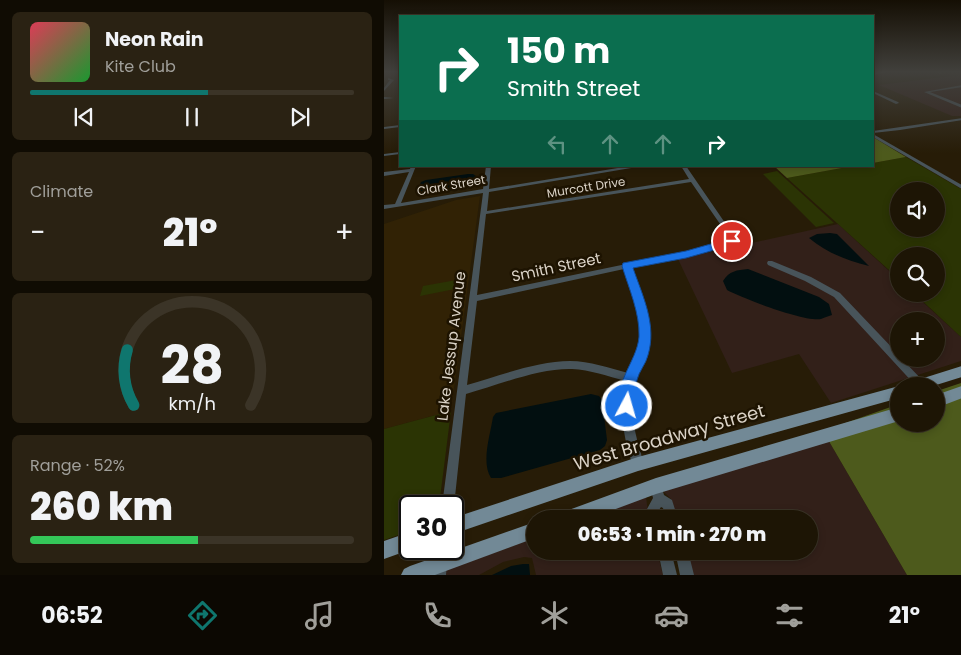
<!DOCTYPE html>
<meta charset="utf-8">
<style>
:root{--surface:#1d1505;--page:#2a2213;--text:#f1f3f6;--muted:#a09f9a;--line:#3b3427;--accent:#0f766e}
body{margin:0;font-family:Poppins,sans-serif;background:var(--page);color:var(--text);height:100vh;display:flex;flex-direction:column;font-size:19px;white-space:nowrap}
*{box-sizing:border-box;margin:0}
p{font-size:16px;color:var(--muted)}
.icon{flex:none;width:28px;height:28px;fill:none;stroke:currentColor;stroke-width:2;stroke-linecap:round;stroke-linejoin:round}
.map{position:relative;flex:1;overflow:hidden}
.sheet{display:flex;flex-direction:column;gap:12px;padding:12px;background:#100c03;width:384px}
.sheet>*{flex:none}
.top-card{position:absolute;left:15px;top:15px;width:475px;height:152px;border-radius:0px;box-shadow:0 2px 8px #0003,0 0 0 1px var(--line);background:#0b6e4f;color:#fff;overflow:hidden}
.tools{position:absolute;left:506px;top:182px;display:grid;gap:10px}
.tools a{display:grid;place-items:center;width:55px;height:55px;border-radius:50%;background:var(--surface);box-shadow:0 2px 8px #0003,0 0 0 1px var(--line);font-size:25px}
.speed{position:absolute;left:15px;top:495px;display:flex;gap:10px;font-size:25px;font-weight:700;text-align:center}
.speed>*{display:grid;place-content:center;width:65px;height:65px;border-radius:50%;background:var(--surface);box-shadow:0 2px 8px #0003,0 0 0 1px var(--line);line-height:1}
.speed .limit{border:2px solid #111;border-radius:8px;background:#fff;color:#111}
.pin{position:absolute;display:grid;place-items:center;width:42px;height:42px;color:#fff;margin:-21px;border:2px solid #fff;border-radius:50%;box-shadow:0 1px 5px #0007}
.me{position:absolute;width:55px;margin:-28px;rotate:6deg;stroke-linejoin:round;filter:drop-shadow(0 0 4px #0008)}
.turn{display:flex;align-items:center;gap:18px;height:105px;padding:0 25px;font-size:22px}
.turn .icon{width:65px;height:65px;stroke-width:2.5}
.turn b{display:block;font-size:35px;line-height:42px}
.lanes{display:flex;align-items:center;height:48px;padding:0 25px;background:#0003;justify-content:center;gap:25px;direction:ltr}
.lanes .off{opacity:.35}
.big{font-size:38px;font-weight:800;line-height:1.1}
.sheet .tile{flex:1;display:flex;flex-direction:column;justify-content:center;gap:8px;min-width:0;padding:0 18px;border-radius:8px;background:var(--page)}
.sheet .dial{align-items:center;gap:0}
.dial svg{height:130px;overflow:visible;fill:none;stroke:var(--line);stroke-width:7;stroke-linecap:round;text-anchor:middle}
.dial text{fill:var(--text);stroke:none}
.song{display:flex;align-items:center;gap:15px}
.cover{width:60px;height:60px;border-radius:8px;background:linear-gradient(135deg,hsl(350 70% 55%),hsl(130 70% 35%))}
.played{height:5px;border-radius:2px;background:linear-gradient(90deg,var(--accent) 55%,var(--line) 55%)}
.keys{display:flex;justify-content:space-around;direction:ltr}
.heat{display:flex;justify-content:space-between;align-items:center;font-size:28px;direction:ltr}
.charge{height:8px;border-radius:4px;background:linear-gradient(90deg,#34c759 52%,var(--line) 0)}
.trip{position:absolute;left:142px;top:510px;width:292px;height:50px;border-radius:25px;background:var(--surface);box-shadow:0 2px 8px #0003,0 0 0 1px var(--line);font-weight:800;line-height:50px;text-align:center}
.tabs{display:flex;height:80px;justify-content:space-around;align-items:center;background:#0c0802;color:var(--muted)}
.tabs .icon{width:35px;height:35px}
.tabs .selected{color:var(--accent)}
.tabs b{font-size:22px;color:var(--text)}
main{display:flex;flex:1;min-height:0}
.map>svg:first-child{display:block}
.commercial{fill:#322019;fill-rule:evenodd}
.built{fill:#312205}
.green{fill:#2b3404;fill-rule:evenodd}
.forest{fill:#4d5a1c}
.water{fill:#020f10}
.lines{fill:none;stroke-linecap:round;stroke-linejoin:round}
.minor{fill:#48545a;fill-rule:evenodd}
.major{fill:#728996;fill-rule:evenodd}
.route{fill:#1a73e8;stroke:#114b97}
.labels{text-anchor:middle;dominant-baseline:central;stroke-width:5;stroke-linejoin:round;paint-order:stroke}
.far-street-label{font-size:12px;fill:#dad2c6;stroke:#1d1301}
.street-label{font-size:15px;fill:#dad2c6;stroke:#1d1301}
.near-street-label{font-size:18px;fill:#dad2c6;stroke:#1d1301}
</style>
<main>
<section class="sheet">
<div class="tile">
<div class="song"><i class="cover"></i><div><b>Neon Rain</b><p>Kite Club</p></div></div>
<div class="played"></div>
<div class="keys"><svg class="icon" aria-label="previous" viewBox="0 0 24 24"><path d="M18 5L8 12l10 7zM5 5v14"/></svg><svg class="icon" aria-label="pause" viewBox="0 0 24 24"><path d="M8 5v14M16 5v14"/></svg><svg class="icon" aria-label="next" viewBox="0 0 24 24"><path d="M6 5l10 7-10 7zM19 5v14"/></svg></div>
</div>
<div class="tile"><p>Climate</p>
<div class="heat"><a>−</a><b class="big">21°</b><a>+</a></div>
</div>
<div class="tile dial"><svg viewBox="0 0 100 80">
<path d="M14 69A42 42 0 1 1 86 69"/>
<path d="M14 69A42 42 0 0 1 10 35" stroke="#0f766e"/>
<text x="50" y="56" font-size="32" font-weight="700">28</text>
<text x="50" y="72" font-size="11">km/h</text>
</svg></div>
<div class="tile"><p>Range · 52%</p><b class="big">260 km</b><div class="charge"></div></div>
</section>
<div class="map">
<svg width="578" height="575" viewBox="0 0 578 575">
<rect width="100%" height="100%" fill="#271c07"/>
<g class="commercial">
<path d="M557,72H577V116H568L495,85L568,76Z"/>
<path d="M454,224L515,280V294H530L577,337V361L447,403L415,354L348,373L294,259ZM515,321H552V359H515Z"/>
<path d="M439,431L523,575H309L302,551H426V519H293L287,499L279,491Z"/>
<path d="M262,497L265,519H203Z"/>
<path d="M151,538V551H273L279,575H152L148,558L140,557L119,562L95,575H62V570Z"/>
</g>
<path class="built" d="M96,196L67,411L0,429V224L72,200Z"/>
<g class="green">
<path d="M522,157L577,189V337L531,294H552V256H515V279L403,178L469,166H489V163ZM515,191H552V229H515Z"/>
<path d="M393,171L450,223L432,227L379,174Z"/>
<path d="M78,279L76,288L36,296L39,286Z"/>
<path d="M67,411L55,506H26V531L0,540V429Z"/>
</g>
<g class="forest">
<path d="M489,137L522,157L489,163Z"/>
<path d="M390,166H469L403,178Z"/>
<path d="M577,383V575H523L439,431L515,404V424H552L553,391Z"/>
</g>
<g class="water">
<path d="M84,174H89L92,176L89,186L48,194H43L34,190L37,182L42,180Z"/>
<path d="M446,233L453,234L485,266C462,260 443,253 425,238L433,234Z"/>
<path d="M364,269L435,297L445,304L448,315C444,316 440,318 437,319C420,322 358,298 343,290L339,281C345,271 353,270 364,269Z"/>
<path d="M207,394L215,396L218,400L223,440L221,446L216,450L117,478H107C97,462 106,436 109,417L112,413Z"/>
<path d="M139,564H145L146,575H108L127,566Z"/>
</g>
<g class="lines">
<g class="minor">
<path d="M493,72H504L489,75V73Z"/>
<path d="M553,72H557L558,73L556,74Z"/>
<path d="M4,78L10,80L0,91V88L6,80H4Z"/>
<path d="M578,85V87L546,92L578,105V108L540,92Z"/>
<path d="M489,91L514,102L515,103L512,104L489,93Z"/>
<path d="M0,97L10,98L0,99Z"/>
<path d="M578,118V120L516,130L489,133V131Z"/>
<path d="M16,125V127L0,129V127Z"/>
<path d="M489,134L578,185V189L489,137Z"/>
<path d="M16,152V154L0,156V154Z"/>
<path d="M27,166H32L17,203L99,189L102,166H107L105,189L246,166H259L105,192L103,211L305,179L297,166H302L350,236L352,241L351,242L302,257L247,268C255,290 266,314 265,338C265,353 256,364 251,377C242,405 252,437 260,464L258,468L254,470L250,468C240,444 234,406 241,381C224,376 206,370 188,369C155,368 114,385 82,394L70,506L69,509V506H58L99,193L0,209V205L11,204L25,172L0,176V172L26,169ZM307,182L345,237V240L302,253L281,256L93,295L102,214ZM240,269C248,293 262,322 255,347C253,356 247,364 244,373C225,368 206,361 186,361C153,361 115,376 83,385L93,301Z"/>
<path d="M384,261H388L427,277L456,293L515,355V359H518L541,383L543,386H532L450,297L421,281L384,265L383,263Z"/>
<path d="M272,480L276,482L280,495L288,500L294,519H282L279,508L277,507L275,510L277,519H265L263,509L269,498L266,486L268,482Z"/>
<path d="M52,549H64L62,575H48Z"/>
<path d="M274,551H287L293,575H279Z"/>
<path d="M291,551H304L310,575H296Z"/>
</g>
<g class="major">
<path d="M578,366V377L549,386H526L527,382Z"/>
<path d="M515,386V398L254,471L69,534V518L254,457Z"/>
<path d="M578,386V398L552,408V395Z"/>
<path d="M515,407V421L272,494L205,519H174L176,513L182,511L272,478Z"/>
<path d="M151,522V538L51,575H17L20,569L26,566Z"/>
<path d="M26,532V549H28L0,559V541Z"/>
</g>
</g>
<linearGradient id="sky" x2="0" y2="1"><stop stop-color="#150f04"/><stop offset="0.47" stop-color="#41403c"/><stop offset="1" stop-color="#41403c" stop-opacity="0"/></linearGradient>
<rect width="578" height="153" fill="url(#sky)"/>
<path class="route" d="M348,238L352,239V244L302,258L249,268C259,297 273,325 264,355C262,364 255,371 253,380C251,390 253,401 248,411L243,413L238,411C227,385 253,362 255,337C256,313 245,289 238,266L239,263L302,251Z"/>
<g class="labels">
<g class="far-street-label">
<text transform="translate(67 185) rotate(-10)">Clark Street</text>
<text transform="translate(202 187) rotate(-9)">Murcott Drive</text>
</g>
<g class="street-label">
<text transform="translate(172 267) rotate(-12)">Smith Street</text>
<text transform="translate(67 346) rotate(-83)">Lake Jessup Avenue</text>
</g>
<g class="near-street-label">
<text transform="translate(285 437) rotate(-16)">West Broadway Street</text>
</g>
</g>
</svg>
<div class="tools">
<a><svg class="icon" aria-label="sound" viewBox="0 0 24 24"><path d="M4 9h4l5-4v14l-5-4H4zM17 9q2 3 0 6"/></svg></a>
<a><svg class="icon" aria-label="search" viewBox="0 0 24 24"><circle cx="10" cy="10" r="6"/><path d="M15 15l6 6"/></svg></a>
<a>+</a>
<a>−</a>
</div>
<div class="speed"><div class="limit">30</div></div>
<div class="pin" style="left:348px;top:241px;background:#d93025"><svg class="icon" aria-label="arrive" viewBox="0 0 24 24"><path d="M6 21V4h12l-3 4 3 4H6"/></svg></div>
<svg class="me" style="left:243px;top:406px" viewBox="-20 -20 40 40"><circle r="17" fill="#1a73e8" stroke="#fff" stroke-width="3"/><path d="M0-11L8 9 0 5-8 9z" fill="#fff"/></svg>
<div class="trip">06:53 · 1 min · 270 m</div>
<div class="top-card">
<div class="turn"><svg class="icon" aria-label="right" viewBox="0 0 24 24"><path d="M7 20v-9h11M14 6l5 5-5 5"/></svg><div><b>150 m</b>Smith Street</div></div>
<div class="lanes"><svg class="icon off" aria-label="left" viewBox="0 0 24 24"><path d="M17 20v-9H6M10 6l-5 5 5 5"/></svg><svg class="icon off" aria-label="ahead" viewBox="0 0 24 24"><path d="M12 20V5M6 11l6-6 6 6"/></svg><svg class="icon off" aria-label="ahead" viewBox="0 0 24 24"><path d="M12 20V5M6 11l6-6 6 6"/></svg><svg class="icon" aria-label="right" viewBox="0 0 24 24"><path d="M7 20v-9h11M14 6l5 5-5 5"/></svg></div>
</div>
</div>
</main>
<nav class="tabs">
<b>06:52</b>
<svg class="icon selected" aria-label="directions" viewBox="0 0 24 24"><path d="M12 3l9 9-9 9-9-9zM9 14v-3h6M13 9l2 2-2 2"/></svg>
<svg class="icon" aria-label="music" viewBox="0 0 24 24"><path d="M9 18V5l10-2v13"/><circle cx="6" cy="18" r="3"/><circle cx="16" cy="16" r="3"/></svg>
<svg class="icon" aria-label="phone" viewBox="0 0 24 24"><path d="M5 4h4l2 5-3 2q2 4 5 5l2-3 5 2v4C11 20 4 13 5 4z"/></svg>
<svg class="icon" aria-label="climate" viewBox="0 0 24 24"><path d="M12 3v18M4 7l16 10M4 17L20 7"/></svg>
<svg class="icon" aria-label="car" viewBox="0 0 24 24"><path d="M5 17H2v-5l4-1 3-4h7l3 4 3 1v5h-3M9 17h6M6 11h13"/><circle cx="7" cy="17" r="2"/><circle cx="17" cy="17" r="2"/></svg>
<svg class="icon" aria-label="filters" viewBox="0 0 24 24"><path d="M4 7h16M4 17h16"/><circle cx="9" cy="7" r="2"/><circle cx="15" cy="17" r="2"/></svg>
<b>21°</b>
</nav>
